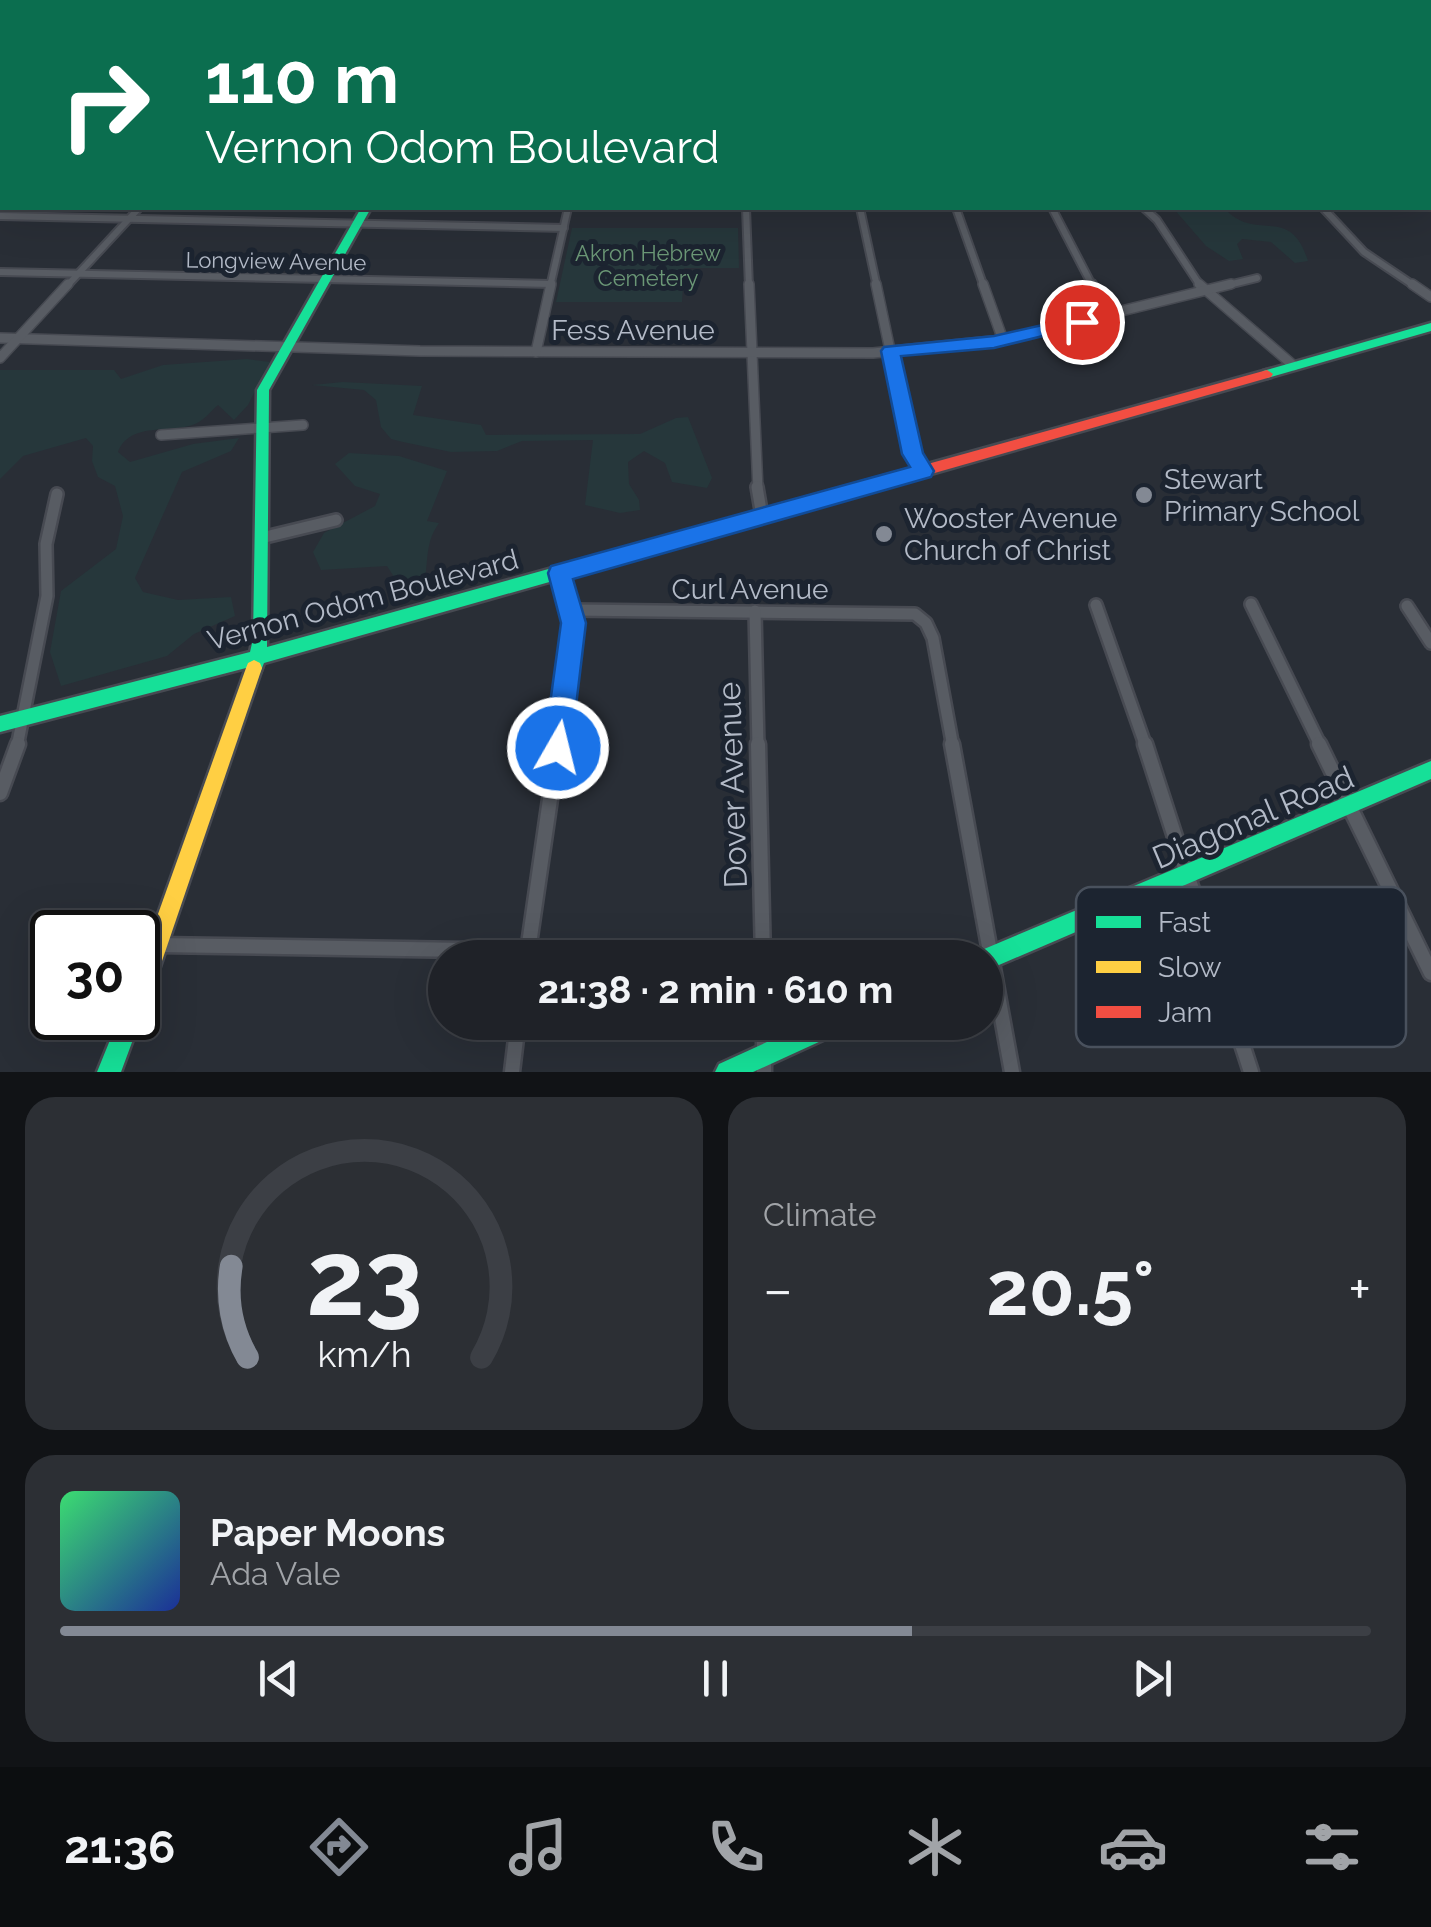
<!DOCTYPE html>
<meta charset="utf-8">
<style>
:root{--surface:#1f2228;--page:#2c2f34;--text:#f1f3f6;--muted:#a1a4a8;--line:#3c3f45;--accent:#838994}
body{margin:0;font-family:Raleway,sans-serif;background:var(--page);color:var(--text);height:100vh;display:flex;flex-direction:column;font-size:38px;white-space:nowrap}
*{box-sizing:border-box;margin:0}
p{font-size:32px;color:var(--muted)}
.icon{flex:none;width:55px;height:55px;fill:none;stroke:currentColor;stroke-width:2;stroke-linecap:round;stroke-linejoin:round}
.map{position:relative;height:1072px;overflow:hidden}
.sheet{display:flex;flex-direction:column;gap:25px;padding:25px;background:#111316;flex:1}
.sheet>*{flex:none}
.top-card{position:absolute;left:0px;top:0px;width:1432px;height:210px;box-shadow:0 10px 40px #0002,0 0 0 2px var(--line);background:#0b6e4f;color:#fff;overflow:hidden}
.speed{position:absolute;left:30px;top:910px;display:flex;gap:20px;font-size:50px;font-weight:700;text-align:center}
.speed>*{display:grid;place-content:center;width:130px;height:130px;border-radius:50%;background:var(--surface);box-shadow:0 10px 40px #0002,0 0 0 2px var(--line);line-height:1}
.speed .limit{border:5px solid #111;border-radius:15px;background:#fff;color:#111}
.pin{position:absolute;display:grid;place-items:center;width:85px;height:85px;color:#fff;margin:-42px;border:5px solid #fff;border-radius:50%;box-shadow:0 2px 10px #0007}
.me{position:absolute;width:110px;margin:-55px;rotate:8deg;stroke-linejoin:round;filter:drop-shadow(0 0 8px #0008)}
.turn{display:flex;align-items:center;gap:35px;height:210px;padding:0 40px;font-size:45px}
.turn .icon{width:130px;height:130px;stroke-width:2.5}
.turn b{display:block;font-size:70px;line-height:85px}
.big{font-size:75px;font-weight:700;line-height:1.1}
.sheet .widget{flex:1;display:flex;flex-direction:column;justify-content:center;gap:15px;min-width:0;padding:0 35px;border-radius:30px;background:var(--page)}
.sheet .dial{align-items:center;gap:0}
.dial svg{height:260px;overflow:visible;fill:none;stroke:var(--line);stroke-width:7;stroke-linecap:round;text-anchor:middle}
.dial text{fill:var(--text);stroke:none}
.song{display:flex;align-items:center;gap:30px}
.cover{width:120px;height:120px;border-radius:15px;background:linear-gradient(135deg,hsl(140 70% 55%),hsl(230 70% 35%))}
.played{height:10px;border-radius:5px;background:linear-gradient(90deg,var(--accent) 65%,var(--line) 65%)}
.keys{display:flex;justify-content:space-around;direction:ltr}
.heat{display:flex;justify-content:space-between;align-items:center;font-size:55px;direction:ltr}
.sheet .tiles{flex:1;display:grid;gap:25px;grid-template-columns:1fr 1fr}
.widget:last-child{grid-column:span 2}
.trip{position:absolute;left:428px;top:940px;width:575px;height:100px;border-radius:50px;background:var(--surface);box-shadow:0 10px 40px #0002,0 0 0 2px var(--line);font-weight:700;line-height:100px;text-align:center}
.menu{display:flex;height:160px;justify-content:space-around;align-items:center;background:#0c0e10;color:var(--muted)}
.menu .icon{width:70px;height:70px}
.menu .on{color:var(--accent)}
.menu b{font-size:45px;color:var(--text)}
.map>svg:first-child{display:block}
.green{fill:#26373b}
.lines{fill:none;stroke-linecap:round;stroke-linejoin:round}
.street-far4-casing{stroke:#474a52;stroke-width:8}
.street-far3-casing{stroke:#474a52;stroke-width:10}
.street-far2-casing{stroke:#474a52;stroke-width:12}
.street-far1-casing{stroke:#474a52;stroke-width:16}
.street-casing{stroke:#474a52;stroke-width:19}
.fast-casing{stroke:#474a52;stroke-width:5}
.slow-casing{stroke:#474a52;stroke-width:5}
.jam-casing{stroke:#474a52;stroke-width:5}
.street-far4{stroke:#585c63;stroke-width:5}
.street-far3{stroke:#585c63;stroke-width:6}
.street-far2{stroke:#585c63;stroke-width:9}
.street-far1{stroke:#585c63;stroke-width:11}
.street{stroke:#585c63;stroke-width:14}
.fast{fill:#16e098;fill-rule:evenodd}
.slow{fill:#ffcf43;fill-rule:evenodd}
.jam{fill:#f24e42;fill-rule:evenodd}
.route{fill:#1a73e8;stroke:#114b97;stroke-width:2.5}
.poi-dot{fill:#838994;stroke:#1c2430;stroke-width:4}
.labels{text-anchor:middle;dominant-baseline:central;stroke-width:10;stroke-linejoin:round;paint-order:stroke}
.far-park-label{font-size:22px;fill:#6b9776;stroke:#1c2430}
.far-street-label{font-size:22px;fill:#b3bac7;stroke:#1c2430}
.street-label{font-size:28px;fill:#b3bac7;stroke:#1c2430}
.poi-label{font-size:28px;fill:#b3bac7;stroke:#1c2430;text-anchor:start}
.near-street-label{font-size:32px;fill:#b3bac7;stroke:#1c2430}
.key{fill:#1c2430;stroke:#49515d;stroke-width:2.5}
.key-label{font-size:28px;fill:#b3bac7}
</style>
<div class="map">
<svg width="1431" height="1072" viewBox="0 0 1431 1072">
<rect width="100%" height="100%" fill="#292e36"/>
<g class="green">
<path d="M1173,208H1232L1227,211C1259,242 1290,204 1308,261L1295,263L1271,242L1242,239L1237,244L1243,259L1229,261L1206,246Z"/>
<path d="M572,228H738L739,268H684L682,302H556Z"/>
<path d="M247,359L270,362L248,405L234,420L218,405C212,410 206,418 199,422C175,436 131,419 118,452L130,462L193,444L239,438L231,451L182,472L135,578L143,592L178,600L231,597L235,616L194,634L167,656L61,686L50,652L61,591L116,549L123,516L115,486L98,477L92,461L93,446L86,438L23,456L0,479V370H114L121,379L163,365Z"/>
<path d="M343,382L422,386L413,415L481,425L486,435L640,434L676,418L688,417L712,478L707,488L672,482L665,463L644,451L628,462L629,484L639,500L640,510L620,513L585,505L593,440L522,441L497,451L451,452L403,442L391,439L381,427L376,400L364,390L312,385Z"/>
<path d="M349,453L399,456L447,471L427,521L439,523C422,547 431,566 421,593L399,601L396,580L387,566L321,570L313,552L324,533L375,506L380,494L355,486L335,464Z"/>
</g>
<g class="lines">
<g class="street-far4-casing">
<path id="street-far4" d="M57,2L61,0"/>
</g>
<g class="street-far3-casing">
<g id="street-far3">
<path d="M746,208L749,287"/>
<path d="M860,208L877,287"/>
<path d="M956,208L984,287"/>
<path d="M1052,208L1093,287"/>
<path d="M1144,208L1157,220L1201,287"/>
<path d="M1323,208L1364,252L1416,287"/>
<path d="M0,216L564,228"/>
<path d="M0,272L551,284"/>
<path d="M66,287L139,208"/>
<path d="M550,287L568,208"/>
<path d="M1220,287L1257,278"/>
</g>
</g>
<g class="street-far2-casing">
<g id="street-far2">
<path d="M749,284L758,490"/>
<path d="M876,284L912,454L923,471"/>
<path d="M983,284L1003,340"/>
<path d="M1092,284L1108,315"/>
<path d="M1199,284L1294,366"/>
<path d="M1412,284L1431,297"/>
<path d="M0,338L420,351L873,353L1003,340L1231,284"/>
<path d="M536,352L551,284"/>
<path d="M0,358L68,284"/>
<path d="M161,435L303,425"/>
</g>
</g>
<g class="street-far1-casing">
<g id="street-far1">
<path d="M757,487L762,516"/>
<path d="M261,538L336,520"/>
<path d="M1251,604L1321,747"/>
<path d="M1096,605L1146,747"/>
<path d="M1407,606L1431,643"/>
<path d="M572,610L915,614L926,623L933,638L953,747"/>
<path d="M755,611L758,747"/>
<path d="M17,747L47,596L46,544L57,494"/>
<path d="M557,747L573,639L572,610L560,573"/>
</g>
</g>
<g class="street-casing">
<g id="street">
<path d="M758,744L763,958"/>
<path d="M952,744L1012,1072"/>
<path d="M1145,744L1251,1072"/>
<path d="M1319,744L1431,973"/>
<path d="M0,793L18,744"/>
<path d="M158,945L528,951"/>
<path d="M527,958L558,744"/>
<path d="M764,1022V1072"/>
<path d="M512,1072L518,1022"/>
</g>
</g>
<g class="fast-casing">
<g id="fast">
<path d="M1122,0H1130L1133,2H1125Z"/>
<rect x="0" y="52" width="2" height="5"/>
<rect x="1430" y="177" width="1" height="7"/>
<path d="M361,208H371L269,390L267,647L794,501L801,507L799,511L264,663L260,673L254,676L248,673L246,668L0,732V716L250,652L253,639L257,390Z"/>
<path d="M1431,323V331L1267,378L1261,374L1263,371Z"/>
<path d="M1431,761V779L985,971V958H975L977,952Z"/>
<path d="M138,1010L141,1018L121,1072H97L119,1018H138Z"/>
<path d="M811,1022H848L845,1030L753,1072H715L719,1064Z"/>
</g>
</g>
<g class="slow-casing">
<g id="slow">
<path d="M1231,0H1239L1241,2H1233Z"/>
<rect x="1430" y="101" width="1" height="6"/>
<path d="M2,186V192L0,193V187Z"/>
<path d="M254,660L260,663L262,668L149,999L146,1007L138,1010V970L246,668L248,663Z"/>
</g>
</g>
<g class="jam-casing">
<g id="jam">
<path d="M1049,0L1047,2H1039L1041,0Z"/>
<path d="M1267,370L1273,374L1271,377L794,513L787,507L794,501Z"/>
</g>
</g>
<use href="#street-far4" class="street-far4"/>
<use href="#street-far3" class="street-far3"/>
<use href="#street-far2" class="street-far2"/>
<use href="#street-far1" class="street-far1"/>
<use href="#street" class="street"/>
<use href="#fast" class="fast"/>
<use href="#slow" class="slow"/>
<use href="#jam" class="jam"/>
</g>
<path class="route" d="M1082,316L1088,318V325L994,348L901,356L923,453L934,471L931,477L573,579L586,623L571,748L567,757L558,761L548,757L544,748L561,623L548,573L551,566L910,467L902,454L881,351L884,347L994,336Z"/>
<g class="poi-dot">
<circle cx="1144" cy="495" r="10"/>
<circle cx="884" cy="534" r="10"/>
</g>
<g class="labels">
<g class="far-park-label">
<text x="648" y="253">Akron Hebrew<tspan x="648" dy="25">Cemetery</tspan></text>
</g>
<g class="far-street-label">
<text transform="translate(276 261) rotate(1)">Longview Avenue</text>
</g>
<g class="street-label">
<text x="633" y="330">Fess Avenue</text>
<text x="750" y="589">Curl Avenue</text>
<text transform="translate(363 600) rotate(-15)">Vernon Odom Boulevard</text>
</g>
<g class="poi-label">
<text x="1164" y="479">Stewart<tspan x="1164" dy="32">Primary School</tspan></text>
<text x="904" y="518">Wooster Avenue<tspan x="904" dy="32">Church of Christ</tspan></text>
</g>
<g class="near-street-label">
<text transform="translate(732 785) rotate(-92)">Dover Avenue</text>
<text transform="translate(1253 817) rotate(-23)">Diagonal Road</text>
</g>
</g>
<rect x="1076" y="887" width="330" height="160" rx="15" class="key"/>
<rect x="1096" y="916" width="45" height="12" fill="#16e098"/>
<rect x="1096" y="961" width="45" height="12" fill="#ffcf43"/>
<rect x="1096" y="1006" width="45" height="12" fill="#f24e42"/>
<g class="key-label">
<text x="1158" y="932">Fast</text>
<text x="1158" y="977">Slow</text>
<text x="1158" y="1022">Jam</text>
</g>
</svg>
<div class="speed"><div class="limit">30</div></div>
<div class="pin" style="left:1082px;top:322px;background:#d93025"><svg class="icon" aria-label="arrive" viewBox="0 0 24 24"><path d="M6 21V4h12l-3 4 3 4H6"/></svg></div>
<svg class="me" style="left:558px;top:748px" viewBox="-20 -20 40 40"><circle r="17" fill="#1a73e8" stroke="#fff" stroke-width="3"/><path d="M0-11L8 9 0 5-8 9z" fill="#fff"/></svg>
<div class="trip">21:38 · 2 min · 610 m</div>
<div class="top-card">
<div class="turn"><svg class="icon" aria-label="right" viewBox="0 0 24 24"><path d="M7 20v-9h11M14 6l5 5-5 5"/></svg><div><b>110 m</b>Vernon Odom Boulevard</div></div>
</div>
</div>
<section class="sheet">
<div class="tiles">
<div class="widget dial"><svg viewBox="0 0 100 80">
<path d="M14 69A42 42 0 1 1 86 69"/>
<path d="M14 69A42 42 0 0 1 9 41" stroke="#838994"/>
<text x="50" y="56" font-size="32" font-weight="700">23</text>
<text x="50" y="72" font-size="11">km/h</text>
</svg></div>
<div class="widget"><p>Climate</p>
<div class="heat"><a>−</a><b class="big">20.5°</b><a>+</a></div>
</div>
<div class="widget">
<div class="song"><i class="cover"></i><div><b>Paper Moons</b><p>Ada Vale</p></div></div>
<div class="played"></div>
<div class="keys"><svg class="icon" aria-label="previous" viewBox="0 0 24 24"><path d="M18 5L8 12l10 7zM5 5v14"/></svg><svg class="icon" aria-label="pause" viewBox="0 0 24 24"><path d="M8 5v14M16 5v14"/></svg><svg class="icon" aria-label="next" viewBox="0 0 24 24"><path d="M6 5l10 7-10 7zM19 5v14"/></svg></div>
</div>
</div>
</section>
<nav class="menu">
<b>21:36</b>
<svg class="icon on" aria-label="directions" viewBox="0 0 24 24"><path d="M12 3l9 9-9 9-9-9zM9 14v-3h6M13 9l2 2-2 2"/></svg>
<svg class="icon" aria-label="music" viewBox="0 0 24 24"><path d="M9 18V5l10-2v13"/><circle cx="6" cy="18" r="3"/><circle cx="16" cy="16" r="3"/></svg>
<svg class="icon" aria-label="phone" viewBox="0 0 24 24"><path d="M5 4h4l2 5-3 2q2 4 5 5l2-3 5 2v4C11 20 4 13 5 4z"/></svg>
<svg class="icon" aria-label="climate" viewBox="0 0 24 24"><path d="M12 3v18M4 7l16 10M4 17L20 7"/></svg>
<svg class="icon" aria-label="car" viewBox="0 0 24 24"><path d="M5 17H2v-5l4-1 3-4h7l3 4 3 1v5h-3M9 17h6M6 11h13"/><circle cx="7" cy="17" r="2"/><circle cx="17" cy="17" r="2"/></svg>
<svg class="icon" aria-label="filters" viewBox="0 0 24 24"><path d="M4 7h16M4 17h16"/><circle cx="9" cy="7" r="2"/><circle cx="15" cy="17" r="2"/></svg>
</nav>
